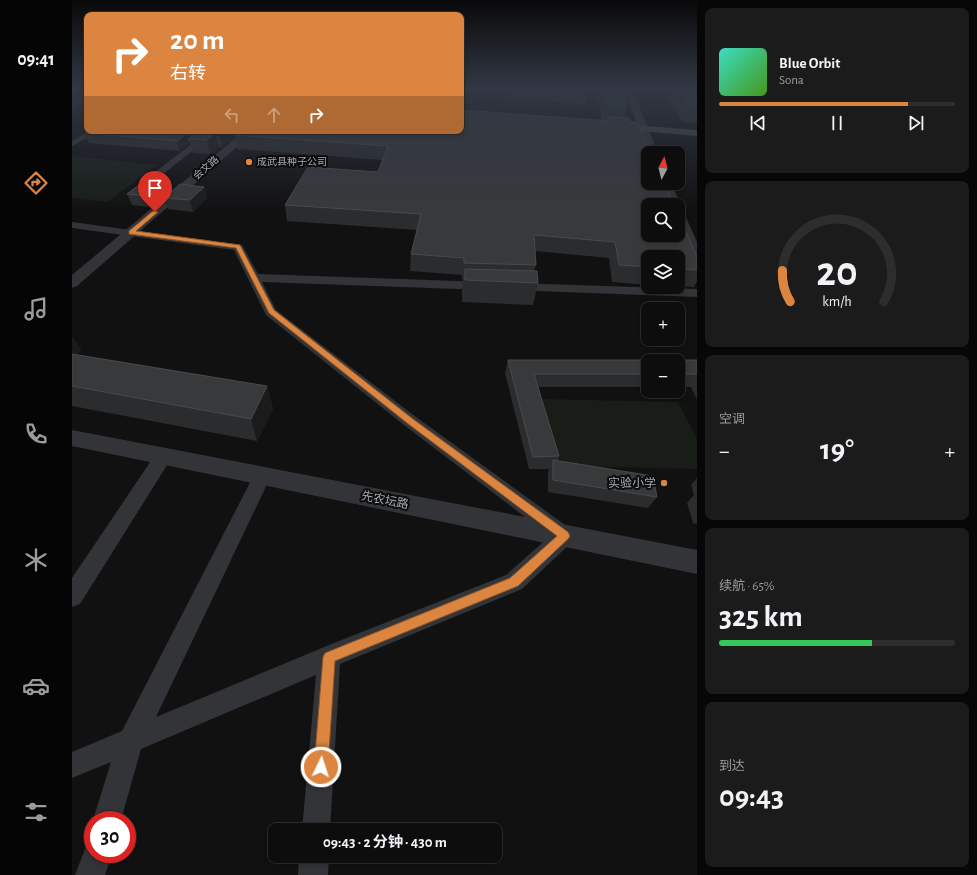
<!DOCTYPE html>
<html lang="zh">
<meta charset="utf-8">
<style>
:root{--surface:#0d0d0e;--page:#1b1b1c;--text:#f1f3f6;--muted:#9a9c9e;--line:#2d2d2e;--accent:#db8540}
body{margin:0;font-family:"Alegreya Sans","Noto Sans SC",sans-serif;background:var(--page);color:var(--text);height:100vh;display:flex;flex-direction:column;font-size:15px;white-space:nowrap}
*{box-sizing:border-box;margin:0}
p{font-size:13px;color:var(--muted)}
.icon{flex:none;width:22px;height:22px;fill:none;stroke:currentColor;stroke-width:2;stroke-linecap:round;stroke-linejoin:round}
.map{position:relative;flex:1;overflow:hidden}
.sheet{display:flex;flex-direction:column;gap:8px;padding:8px;background:#070708;width:280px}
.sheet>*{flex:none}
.hud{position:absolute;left:12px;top:12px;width:380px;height:122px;border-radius:8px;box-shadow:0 2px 6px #0003,0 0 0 1px var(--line);background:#db8540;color:#fff;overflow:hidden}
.needle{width:26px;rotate:7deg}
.buttons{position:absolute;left:569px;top:146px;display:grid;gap:8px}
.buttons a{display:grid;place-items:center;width:44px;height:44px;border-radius:8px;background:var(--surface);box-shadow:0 2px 6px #0003,0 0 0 1px var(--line);font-size:20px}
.speed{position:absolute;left:12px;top:811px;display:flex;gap:8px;font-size:20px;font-weight:700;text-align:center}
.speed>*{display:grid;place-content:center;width:52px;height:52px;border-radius:50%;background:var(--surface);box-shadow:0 2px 6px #0003,0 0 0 1px var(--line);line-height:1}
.speed .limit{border:6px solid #d22;background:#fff;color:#111}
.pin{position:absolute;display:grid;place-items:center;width:34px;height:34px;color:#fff;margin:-41px -17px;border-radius:50% 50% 50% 0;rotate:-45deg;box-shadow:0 0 4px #0007}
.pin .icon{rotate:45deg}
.me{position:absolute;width:44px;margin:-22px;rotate:4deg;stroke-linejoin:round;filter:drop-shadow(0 0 3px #0008)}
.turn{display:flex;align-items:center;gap:14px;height:84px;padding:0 20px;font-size:18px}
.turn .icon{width:52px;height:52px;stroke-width:2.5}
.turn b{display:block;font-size:28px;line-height:34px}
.lanes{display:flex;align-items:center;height:38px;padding:0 20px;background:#0003;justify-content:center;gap:20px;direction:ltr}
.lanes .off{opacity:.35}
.big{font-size:30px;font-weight:700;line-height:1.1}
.sheet .card{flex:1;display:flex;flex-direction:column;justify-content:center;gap:6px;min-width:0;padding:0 14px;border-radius:8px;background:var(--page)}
.sheet .dial{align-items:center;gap:0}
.dial svg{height:104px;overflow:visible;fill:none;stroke:var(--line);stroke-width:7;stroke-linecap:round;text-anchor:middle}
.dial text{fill:var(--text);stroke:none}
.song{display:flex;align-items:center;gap:12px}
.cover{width:48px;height:48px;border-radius:6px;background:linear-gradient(135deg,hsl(170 70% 55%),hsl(100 70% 35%))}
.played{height:4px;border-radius:2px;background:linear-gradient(90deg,var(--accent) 80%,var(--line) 80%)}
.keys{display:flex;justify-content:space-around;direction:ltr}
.heat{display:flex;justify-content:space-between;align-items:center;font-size:22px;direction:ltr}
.charge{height:6px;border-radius:3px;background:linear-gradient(90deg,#34c759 65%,var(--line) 0)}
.trip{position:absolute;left:196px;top:823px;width:234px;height:40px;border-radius:8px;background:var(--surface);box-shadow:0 2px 6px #0003,0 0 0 1px var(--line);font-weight:700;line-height:40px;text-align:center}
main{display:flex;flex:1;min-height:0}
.dock{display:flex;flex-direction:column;width:72px;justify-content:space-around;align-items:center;background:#050506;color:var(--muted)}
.dock .icon{width:28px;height:28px}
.dock .selected{color:var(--accent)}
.dock b{font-size:18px;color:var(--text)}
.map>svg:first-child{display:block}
.green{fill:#181d18}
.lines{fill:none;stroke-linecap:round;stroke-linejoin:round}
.minor{fill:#333437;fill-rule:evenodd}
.tertiary{fill:#333437;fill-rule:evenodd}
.secondary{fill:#414447;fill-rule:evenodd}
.wall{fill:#2a2c2d}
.shaded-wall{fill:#1b1b1c}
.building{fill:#37393b;stroke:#484b4e}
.route{fill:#db8540;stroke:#8e562a}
.poi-dot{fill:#db8540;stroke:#0c0c0d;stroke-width:1.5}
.labels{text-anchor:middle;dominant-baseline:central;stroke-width:4;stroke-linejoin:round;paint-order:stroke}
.far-poi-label{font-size:10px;fill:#a4abb1;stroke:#0c0c0d;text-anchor:start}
.far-street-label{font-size:10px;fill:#a4abb1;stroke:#0c0c0d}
.poi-label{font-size:12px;fill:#a4abb1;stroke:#0c0c0d;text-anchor:end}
.street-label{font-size:12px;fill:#a4abb1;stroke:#0c0c0d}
</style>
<main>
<nav class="dock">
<b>09:41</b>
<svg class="icon selected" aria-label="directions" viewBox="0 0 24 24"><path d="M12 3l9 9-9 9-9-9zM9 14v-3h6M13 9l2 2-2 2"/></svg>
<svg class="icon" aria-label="music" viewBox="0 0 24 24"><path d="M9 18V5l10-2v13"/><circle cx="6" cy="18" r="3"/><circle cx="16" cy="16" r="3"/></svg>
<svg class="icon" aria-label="phone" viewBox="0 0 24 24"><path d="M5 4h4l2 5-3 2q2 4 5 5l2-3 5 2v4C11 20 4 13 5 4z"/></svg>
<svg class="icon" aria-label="climate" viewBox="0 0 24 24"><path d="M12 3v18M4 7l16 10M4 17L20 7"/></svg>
<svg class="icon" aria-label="car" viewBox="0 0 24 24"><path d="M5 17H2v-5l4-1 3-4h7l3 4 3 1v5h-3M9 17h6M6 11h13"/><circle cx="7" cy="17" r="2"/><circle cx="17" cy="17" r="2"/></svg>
<svg class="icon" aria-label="filters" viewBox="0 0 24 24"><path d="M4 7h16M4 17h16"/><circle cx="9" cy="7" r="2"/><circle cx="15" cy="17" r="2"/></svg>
</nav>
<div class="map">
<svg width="625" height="875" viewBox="0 0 625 875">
<rect width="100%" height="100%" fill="#111112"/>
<g class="green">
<path d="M0,156L85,165L35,202L0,198Z"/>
<path d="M470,399L606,402L625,439V469L487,466Z"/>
</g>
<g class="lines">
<g class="minor">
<path d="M17,131H27L0,146V141Z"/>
<path d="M91,136L129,139L133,141L63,196H57L55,194L57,192L121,143L94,140H91Z"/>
<path d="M0,222L170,245L186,274L414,282L418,283L420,286L418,289L414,290L190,282L204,310L344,417L500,530L503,536L500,542L450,589L268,664L258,830H230L244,675L69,749L49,820H21L39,762L0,778V752L50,731L184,471L190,469L196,471L199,476L84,717L257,645L434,575L478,536L332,425L194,315L162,250L0,228Z"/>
<path d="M442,283L625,289V297L438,290L436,287L438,284Z"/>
<path d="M91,450L97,452L100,457L97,462L8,604L0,607V578L85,452Z"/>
<path d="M21,841V854H40L33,875H3L15,844Z"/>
<path d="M227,856H257L256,875H226Z"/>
</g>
<g class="tertiary">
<path d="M552,88H560L586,153H576Z"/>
<path d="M172,131H183L5,286L0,288V275Z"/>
<path d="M587,183H599L609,205L607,208H606V205H597Z"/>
<path d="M606,209L611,210L612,213L625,242V262L620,261L618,258L606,229Z"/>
<path d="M0,430L625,550V574L0,446Z"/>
</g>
<path class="secondary" d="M538,123L625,130V136L534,128L533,126Z"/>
</g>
<g class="wall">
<path d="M437,88H517L513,104L435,99Z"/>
<path d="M527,88H550L555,106L552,118L558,122L625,257V281L622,287L606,286V257H576V285L540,282L537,258L463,251L464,265L462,271L466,283L461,305L390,302V290L391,280L390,279V275L338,271L339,254L345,230L215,221L213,205L306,172L310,160L165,149L163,137L150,147H147L138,154L121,153L117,139L119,137L115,136L117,144L107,151L17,143L13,133L17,131H389L530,120L525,93Z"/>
<path d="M591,88H625V123L611,122Z"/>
<path d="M91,183L95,194L78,207L60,205L55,194Z"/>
<path d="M132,187L135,198L121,212L96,209L92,198Z"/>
<path d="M0,338H1L9,350L4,355L195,386L201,409L185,441L0,406Z"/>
<path d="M436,360H625V400L619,387H606V361H576V387H466L487,456L485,461L585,497L576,508L476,492V472L477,469H457L433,373Z"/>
<path d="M625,478V524L621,523L615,503L622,495L619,485Z"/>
</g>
<g class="shaded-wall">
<path d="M8,88H15V100L0,108V93Z"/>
<path d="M150,131H170L162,135L163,137L150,147L147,133Z"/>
<path d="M143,133L147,147L138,154L135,140Z"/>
<path d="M114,134L117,144L107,151L105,141Z"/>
<path d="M91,183L95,194L78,207L74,196Z"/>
<path d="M132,187L135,198L121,212L118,200Z"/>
<path d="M1,338L9,350L0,359V339Z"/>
<path d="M195,386L201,409L185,441L179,419Z"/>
</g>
<g class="building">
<path d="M0,88H8L0,93Z"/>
<path d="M532,88H550L555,106L535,104Z"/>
<path d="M606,88H625V106L617,105Z"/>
<path d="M389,110L537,121L536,117L557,118L558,122H565L579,153H576V183H592L602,205H576V235H606V214L625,257V270L606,269V257H576V267L547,265L543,242L462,235L464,265L392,263V258L339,254L349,214L213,205L236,167L306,172L316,146L162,135L167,131H389Z"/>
<path d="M17,131H80L114,134L105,141L13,133Z"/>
<path d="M127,131H150L147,133H143L135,140L117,139Z"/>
<path d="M73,181L91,183L74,196L55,194Z"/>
<path d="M108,184L132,187L118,200L92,198Z"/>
<path d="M393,269L465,271L466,283L393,280Z"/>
<path d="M0,354L195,386L179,419L0,386Z"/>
<path d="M436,360H625V374H606V361H576V374H462L487,456L461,457Z"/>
<path d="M481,460L581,476L585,497L481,480Z"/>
</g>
<linearGradient id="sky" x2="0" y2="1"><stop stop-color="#09090a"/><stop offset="0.42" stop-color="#323844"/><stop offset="1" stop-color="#323844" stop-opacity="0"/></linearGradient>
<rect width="625" height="211" fill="url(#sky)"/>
<path class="route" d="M81,211L86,212L64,231L168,245L202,310L341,419L496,532L498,536L496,539L446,586L263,661L256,767L254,772L249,774L244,772L242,767L251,657L253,653L438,578L485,536L335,423L197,313L164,248L57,234V231Z"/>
<g class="poi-dot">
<circle cx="177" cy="162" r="4"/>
<circle cx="592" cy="483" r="4"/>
</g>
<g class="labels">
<g class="far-poi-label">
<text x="185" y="162">成武县种子公司</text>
</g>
<g class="far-street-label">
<text transform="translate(134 168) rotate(-41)">会文路</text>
</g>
<g class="poi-label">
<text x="584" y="483">实验小学</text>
</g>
<g class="street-label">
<text transform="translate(313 500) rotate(11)">先农坛路</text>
</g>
</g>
</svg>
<div class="buttons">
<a><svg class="needle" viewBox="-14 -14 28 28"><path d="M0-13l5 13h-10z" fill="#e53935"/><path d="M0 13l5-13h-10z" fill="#9a9c9e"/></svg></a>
<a><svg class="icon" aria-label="search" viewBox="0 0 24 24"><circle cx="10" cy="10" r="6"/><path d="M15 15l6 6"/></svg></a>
<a><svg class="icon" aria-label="layers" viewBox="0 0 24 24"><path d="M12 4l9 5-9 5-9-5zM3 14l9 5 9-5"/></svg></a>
<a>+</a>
<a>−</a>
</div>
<div class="speed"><div class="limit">30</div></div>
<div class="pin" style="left:83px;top:212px;background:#d93025"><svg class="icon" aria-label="arrive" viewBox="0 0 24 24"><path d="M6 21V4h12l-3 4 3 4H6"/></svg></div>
<svg class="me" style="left:249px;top:767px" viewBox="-20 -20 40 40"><circle r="17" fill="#db8540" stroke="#fff" stroke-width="3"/><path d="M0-11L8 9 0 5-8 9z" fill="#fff"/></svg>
<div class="trip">09:43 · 2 分钟 · 430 m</div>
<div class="hud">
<div class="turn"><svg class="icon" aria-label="right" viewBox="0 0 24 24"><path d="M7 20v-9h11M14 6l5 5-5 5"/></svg><div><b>20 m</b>右转</div></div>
<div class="lanes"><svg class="icon off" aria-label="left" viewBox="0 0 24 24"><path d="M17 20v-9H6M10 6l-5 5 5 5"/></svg><svg class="icon off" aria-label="ahead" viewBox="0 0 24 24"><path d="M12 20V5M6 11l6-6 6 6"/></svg><svg class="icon" aria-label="right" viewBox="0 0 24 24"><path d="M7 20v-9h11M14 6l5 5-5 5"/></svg></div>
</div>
</div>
<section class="sheet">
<div class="card">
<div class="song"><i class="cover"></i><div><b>Blue Orbit</b><p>Sona</p></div></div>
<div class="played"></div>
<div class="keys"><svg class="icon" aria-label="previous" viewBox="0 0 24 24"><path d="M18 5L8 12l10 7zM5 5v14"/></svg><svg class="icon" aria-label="pause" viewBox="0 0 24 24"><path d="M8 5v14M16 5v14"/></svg><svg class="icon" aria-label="next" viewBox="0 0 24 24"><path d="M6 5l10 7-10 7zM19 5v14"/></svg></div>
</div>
<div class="card dial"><svg viewBox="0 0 100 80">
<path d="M14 69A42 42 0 1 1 86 69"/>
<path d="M14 69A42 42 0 0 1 8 45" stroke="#db8540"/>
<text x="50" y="56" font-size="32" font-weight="700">20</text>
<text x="50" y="72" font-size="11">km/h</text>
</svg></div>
<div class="card"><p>空调</p>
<div class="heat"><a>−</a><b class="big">19°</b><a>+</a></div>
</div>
<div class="card"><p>续航 · 65%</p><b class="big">325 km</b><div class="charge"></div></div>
<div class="card"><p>到达</p><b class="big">09:43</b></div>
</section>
</main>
